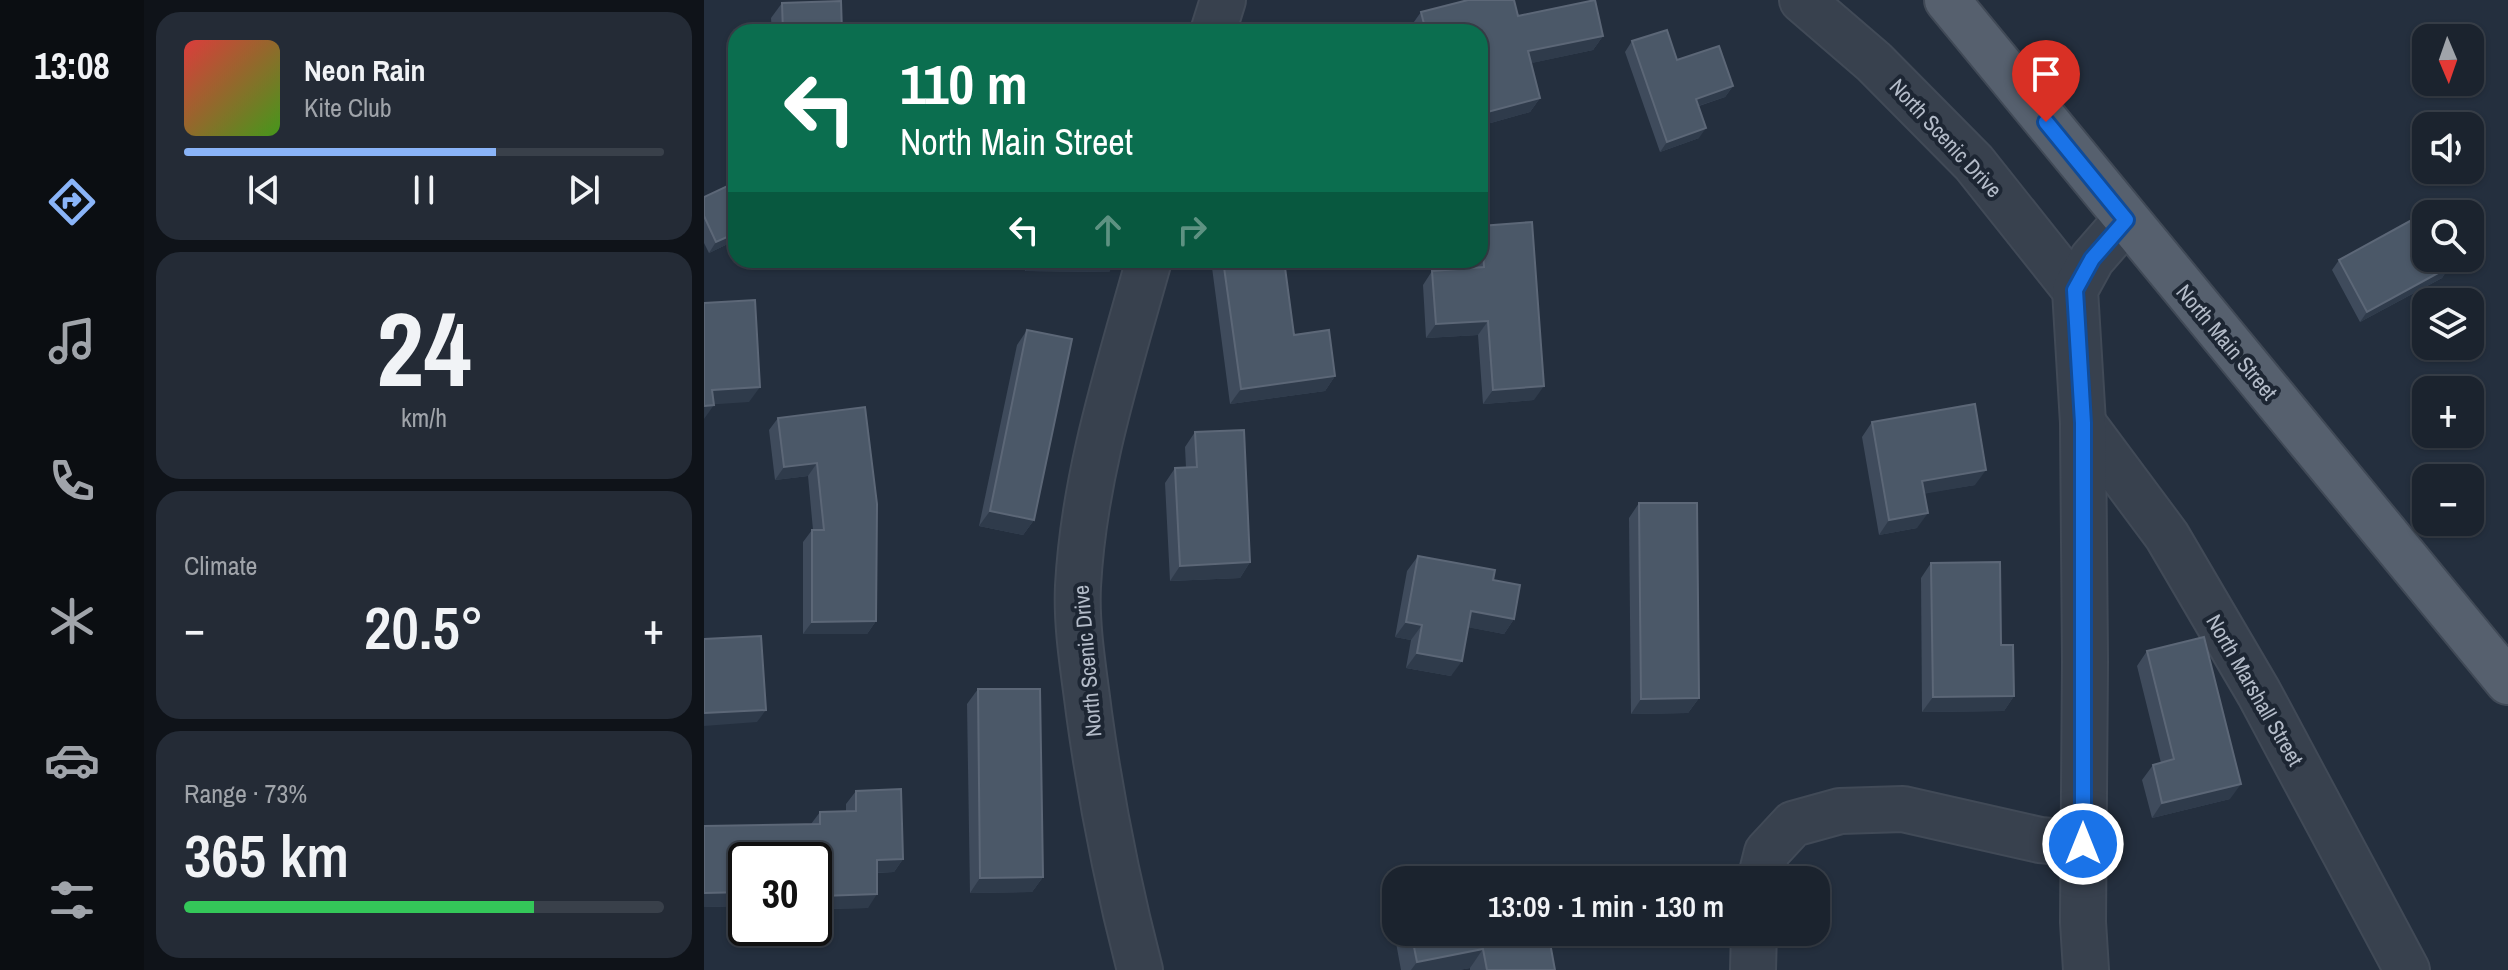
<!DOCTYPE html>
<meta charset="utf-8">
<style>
:root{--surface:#1b232e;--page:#242b36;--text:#f1f3f6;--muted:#a0a4aa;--line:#39404a;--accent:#8ab4f8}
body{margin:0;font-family:"Archivo Narrow",sans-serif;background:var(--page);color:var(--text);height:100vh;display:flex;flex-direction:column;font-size:30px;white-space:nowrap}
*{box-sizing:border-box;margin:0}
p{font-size:26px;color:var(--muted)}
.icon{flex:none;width:44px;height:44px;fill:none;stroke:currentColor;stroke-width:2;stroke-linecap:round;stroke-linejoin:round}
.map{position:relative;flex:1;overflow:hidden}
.side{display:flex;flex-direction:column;gap:12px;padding:12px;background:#0f1319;width:560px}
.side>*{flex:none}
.guide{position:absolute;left:24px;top:24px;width:760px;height:244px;border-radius:24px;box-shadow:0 2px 6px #0004,0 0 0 2px var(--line);background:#0b6e4f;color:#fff;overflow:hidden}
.needle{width:52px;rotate:178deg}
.buttons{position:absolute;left:1708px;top:24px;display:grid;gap:16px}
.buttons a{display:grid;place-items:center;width:72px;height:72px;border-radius:16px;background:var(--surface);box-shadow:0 2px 6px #0004,0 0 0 2px var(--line);font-size:40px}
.speed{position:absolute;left:24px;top:842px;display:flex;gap:16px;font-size:40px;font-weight:700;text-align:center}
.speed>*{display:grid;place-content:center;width:104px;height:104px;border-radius:50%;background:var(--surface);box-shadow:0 2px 6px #0004,0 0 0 2px var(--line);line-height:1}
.speed .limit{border:4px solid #111;border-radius:12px;background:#fff;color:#111}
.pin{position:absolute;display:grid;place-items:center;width:68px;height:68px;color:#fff;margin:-82px -34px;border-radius:50% 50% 50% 0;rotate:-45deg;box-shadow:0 0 8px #0007}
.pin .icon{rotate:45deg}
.me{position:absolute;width:88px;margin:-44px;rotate:0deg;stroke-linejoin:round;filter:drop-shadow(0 0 6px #0008)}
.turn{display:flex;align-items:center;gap:28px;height:168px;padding:0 40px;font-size:36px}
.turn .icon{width:104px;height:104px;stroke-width:2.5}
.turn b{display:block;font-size:56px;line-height:68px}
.lanes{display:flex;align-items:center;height:76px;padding:0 40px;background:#0003;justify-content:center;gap:40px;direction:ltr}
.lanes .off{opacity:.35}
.big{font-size:60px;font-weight:600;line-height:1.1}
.side .tile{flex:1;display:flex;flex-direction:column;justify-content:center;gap:12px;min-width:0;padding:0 28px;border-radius:24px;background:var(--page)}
.side .dial{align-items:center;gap:0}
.dial b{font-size:104px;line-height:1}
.song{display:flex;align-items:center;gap:24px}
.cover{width:96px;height:96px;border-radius:12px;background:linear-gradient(135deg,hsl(0 70% 55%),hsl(100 70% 35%))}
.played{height:8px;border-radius:4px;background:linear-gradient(90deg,var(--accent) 65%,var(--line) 65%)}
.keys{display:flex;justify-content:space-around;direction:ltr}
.heat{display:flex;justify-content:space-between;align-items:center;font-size:44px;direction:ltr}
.charge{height:12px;border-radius:6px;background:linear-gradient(90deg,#34c759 73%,var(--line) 0)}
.trip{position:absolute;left:678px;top:866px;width:448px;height:80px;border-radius:24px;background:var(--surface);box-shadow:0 2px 6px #0004,0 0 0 2px var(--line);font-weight:600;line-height:80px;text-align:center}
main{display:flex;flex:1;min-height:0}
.menu{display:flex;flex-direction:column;width:144px;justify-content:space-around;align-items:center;background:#0b0e12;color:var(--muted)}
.menu .icon{width:56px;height:56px}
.menu .current{color:var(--accent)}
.menu b{font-size:36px;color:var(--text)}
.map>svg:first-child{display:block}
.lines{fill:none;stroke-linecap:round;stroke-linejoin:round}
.minor-casing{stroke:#414a57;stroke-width:48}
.major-casing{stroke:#414a57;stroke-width:48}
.minor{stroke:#38414e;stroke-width:44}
.major{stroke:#56606e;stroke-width:44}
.wall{fill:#3f4b5c}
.shaded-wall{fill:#2f3b4b}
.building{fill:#4b5868;stroke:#5c6777;stroke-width:2}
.route-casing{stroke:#114b97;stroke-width:20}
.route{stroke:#1a73e8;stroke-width:14}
.labels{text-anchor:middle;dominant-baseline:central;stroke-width:8;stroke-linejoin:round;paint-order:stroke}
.street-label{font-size:22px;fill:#b4bcc9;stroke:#1d2633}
</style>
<main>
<nav class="menu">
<b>13:08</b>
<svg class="icon current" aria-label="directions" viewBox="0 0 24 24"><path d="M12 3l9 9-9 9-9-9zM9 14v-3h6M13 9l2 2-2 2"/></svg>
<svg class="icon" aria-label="music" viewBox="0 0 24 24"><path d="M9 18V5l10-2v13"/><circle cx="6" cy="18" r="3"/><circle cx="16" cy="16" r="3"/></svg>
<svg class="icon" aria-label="phone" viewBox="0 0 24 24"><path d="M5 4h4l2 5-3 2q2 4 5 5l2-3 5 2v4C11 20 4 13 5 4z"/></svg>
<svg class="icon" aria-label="climate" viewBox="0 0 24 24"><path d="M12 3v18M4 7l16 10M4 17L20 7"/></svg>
<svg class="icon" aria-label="car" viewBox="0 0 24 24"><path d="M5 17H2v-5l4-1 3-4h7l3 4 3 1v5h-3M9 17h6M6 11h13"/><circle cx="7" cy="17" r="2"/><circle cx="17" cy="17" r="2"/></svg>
<svg class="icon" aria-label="filters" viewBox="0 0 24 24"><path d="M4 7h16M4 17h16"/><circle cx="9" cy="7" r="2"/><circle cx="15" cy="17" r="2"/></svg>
</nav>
<section class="side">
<div class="tile">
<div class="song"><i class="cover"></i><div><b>Neon Rain</b><p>Kite Club</p></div></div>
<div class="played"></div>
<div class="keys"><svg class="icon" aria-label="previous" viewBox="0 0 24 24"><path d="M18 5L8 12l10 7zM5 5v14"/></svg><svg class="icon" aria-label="pause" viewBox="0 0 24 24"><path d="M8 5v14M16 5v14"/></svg><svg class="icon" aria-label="next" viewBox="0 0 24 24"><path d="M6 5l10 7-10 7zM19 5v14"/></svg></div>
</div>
<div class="tile dial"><b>24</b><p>km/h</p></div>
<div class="tile"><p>Climate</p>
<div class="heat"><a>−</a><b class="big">20.5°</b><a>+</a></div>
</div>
<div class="tile"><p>Range · 73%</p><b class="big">365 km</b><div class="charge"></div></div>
</section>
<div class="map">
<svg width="1804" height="970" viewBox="0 0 1804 970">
<rect width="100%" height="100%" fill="#242f3e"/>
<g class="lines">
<g class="minor-casing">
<g id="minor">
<path d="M1098,0L1170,62L1270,163L1371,290"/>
<path d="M509,32L519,0"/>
<path d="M1379,423L1463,536L1555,693L1703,970"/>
<path d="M1056,880L1063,852L1089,824L1136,811L1199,809L1336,840L1379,844"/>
<path d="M436,970C414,886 397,800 385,713C380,672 372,628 374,586C380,474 415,368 445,260"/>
<path d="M1049,970L1050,932"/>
<path d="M1382,970L1379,922L1381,662L1379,423L1371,290L1388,259L1422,220"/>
</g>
</g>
<g class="major-casing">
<path id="major" d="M1243,0L1804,682"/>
</g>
<use href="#minor" class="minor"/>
<use href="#major" class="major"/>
</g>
<g class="wall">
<path d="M78,3L138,32H68L67,18Z"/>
<path d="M717,12L814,16L899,36L889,50L827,63L836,98L826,112L776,126V32H709L707,26Z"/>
<path d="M928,41L973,60L1029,86L1021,97L995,106V138L956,152L921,52Z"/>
<path d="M0,197L32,240L5,253L0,243Z"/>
<path d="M777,226L830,400L779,404L774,335L722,338L719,285L728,271L769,268L768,260H776Z"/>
<path d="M321,260H412V261L405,272L321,271Z"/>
<path d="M507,260H580L590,335L631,376L621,391L526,404Z"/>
<path d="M1635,260L1745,267L1738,278L1656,322L1628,270Z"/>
<path d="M323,330L330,520L319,535L275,526L313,345Z"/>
<path d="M161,407L172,621L163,634H99V542L108,530H109L104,476L71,480L65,430L74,418Z"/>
<path d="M1168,422L1271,485L1221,493L1213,528L1175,535L1158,437Z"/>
<path d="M491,432L546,562L536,578L466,581L461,483L471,468H482L481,447Z"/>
<path d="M935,503L995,698L984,713L927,714L925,518Z"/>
<path d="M714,556L789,580L810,619L800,634L764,627L747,676L702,668L707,640L691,637L703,571Z"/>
<path d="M1227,563L1297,645L1310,696L1300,711L1218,712L1217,578Z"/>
<path d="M1443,651L1526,799L1448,818L1438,780L1449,765L1457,763L1433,666Z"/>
<path d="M274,689L339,877L328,892L266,893L263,704Z"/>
<path d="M152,791L199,859L190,872L173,873L164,908L110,909V860L42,906L0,907V826L107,824L116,812L142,811V804Z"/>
<path d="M692,916V932H793L794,939L851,970H766V968L755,970H697L688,921Z"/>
</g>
<g class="shaded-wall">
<path d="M899,36L889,50L814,66L824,51Z"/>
<path d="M1029,86L1021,97L985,109L992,99Z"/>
<path d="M836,98L826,112L776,126V114Z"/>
<path d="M1002,128L995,138L956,152L963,142Z"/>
<path d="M32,233V240L5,253L12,242Z"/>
<path d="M329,261H412L405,272L321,271Z"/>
<path d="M1745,267L1738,278L1656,322L1663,312Z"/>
<path d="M784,321L774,335L722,338L732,324Z"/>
<path d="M631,376L621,391L526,404L537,389Z"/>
<path d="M840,386L830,400L779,404L789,390Z"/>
<path d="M56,387L45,402L0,405L8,390Z"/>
<path d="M10,405L0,419V406Z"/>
<path d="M113,463L104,476L71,480L80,467Z"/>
<path d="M1282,470L1271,485L1208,496L1218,481Z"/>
<path d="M286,511L330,520L319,535L275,526Z"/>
<path d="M1224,513L1213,528L1175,535L1185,520Z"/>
<path d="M546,562L536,578L466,581L476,566Z"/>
<path d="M767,611L810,619L800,634L757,626Z"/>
<path d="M172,621L163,634H99L108,622Z"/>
<path d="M702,622L718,625L707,640L691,637Z"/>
<path d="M713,653L758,661L747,676L702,668Z"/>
<path d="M1310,696L1300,711L1218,712L1229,697Z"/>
<path d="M995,698L984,713L927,714L937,699Z"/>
<path d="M62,710L53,722L0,726V713Z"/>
<path d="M1537,784L1526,799L1448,818L1458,803Z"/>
<path d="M199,859L190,872L163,873L173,860Z"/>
<path d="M339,877L328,892L266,893L276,878Z"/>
<path d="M110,891H118L110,902Z"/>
<path d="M42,892V906L0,907V893Z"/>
<path d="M173,894L164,908L110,909V907L118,896Z"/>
<path d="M779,949L766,968L755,970H707L713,962Z"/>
</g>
<g class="building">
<path d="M764,0H810L814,16L891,0L899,36L824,51L836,98L776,114V32H722L717,12Z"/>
<path d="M137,1L138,32H79L78,3Z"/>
<path d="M963,30L973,60L1015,46L1029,86L992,99L1002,128L963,142L928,41Z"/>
<path d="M32,182V233L12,242L0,216V197Z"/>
<path d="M1717,215L1722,225V258H1740L1745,267L1663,312L1635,260Z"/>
<path d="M828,222L840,386L789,390L784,321L732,324L728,271L780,267L777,226Z"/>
<rect x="329" y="260" width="83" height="1"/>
<path d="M519,260H580L590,335L625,330L631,376L537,389Z"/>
<path d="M51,300L56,387L8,390L10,405L0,406V303Z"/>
<path d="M323,330L368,339L330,520L286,511Z"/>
<path d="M1271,404L1282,470L1218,481L1224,513L1185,520L1168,422Z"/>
<path d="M161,407L173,504L172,621L108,622V530H120L113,463L80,467L74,418Z"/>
<path d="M540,430L546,562L476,566L471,468L493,467L491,432Z"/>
<path d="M935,503H993L995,698L937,699Z"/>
<path d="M714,556L791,570L789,580L816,585L810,619L767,611L758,661L713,653L718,625L702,622Z"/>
<path d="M1296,562L1297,645H1309L1310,696L1229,697L1227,563Z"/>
<path d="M57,636L62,710L0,713V639Z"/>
<path d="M1500,637L1537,784L1458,803L1449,765L1470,759L1443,651Z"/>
<path d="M274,689H336L339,877L276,878Z"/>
<path d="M197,789L199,859L173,860V894L118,896V891H110V860H42V892L0,893V826L116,824V812L152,811V791Z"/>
<path d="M707,932H793L794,939L833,932H844L851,970H783L779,949L713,962Z"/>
</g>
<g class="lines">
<g class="route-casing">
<path id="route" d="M1342,122L1422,220L1388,259L1371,290L1379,423V844"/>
</g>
<use href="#route" class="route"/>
</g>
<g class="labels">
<g class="street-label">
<text transform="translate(1242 138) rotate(47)">North Scenic Drive</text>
<text transform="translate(1523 342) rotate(50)">North Main Street</text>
<text transform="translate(383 661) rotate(-95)">North Scenic Drive</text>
<text transform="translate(1551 690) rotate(60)">North Marshall Street</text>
</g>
</g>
</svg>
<div class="buttons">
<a><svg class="needle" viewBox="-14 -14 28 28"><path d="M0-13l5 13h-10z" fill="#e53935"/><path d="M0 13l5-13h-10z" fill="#a0a4aa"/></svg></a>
<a><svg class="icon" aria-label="sound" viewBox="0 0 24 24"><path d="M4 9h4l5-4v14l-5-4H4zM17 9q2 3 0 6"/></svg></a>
<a><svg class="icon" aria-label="search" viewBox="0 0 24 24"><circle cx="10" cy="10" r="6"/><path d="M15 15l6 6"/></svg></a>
<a><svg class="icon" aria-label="layers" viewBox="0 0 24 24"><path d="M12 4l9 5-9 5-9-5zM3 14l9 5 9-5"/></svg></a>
<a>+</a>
<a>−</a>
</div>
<div class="speed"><div class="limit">30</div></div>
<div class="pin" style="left:1342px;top:122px;background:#d93025"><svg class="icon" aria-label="arrive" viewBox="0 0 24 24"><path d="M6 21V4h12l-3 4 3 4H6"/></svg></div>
<svg class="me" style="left:1379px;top:844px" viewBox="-20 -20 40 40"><circle r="17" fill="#1a73e8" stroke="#fff" stroke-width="3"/><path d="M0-11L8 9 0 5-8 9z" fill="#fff"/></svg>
<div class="trip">13:09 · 1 min · 130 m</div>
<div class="guide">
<div class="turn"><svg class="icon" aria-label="left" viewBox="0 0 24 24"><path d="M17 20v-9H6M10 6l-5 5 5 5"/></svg><div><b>110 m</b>North Main Street</div></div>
<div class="lanes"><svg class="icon" aria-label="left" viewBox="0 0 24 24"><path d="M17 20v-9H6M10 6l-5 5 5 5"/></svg><svg class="icon off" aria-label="ahead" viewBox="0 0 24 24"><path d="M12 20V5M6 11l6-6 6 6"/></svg><svg class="icon off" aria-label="right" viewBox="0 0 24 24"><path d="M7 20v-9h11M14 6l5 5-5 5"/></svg></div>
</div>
</div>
</main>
